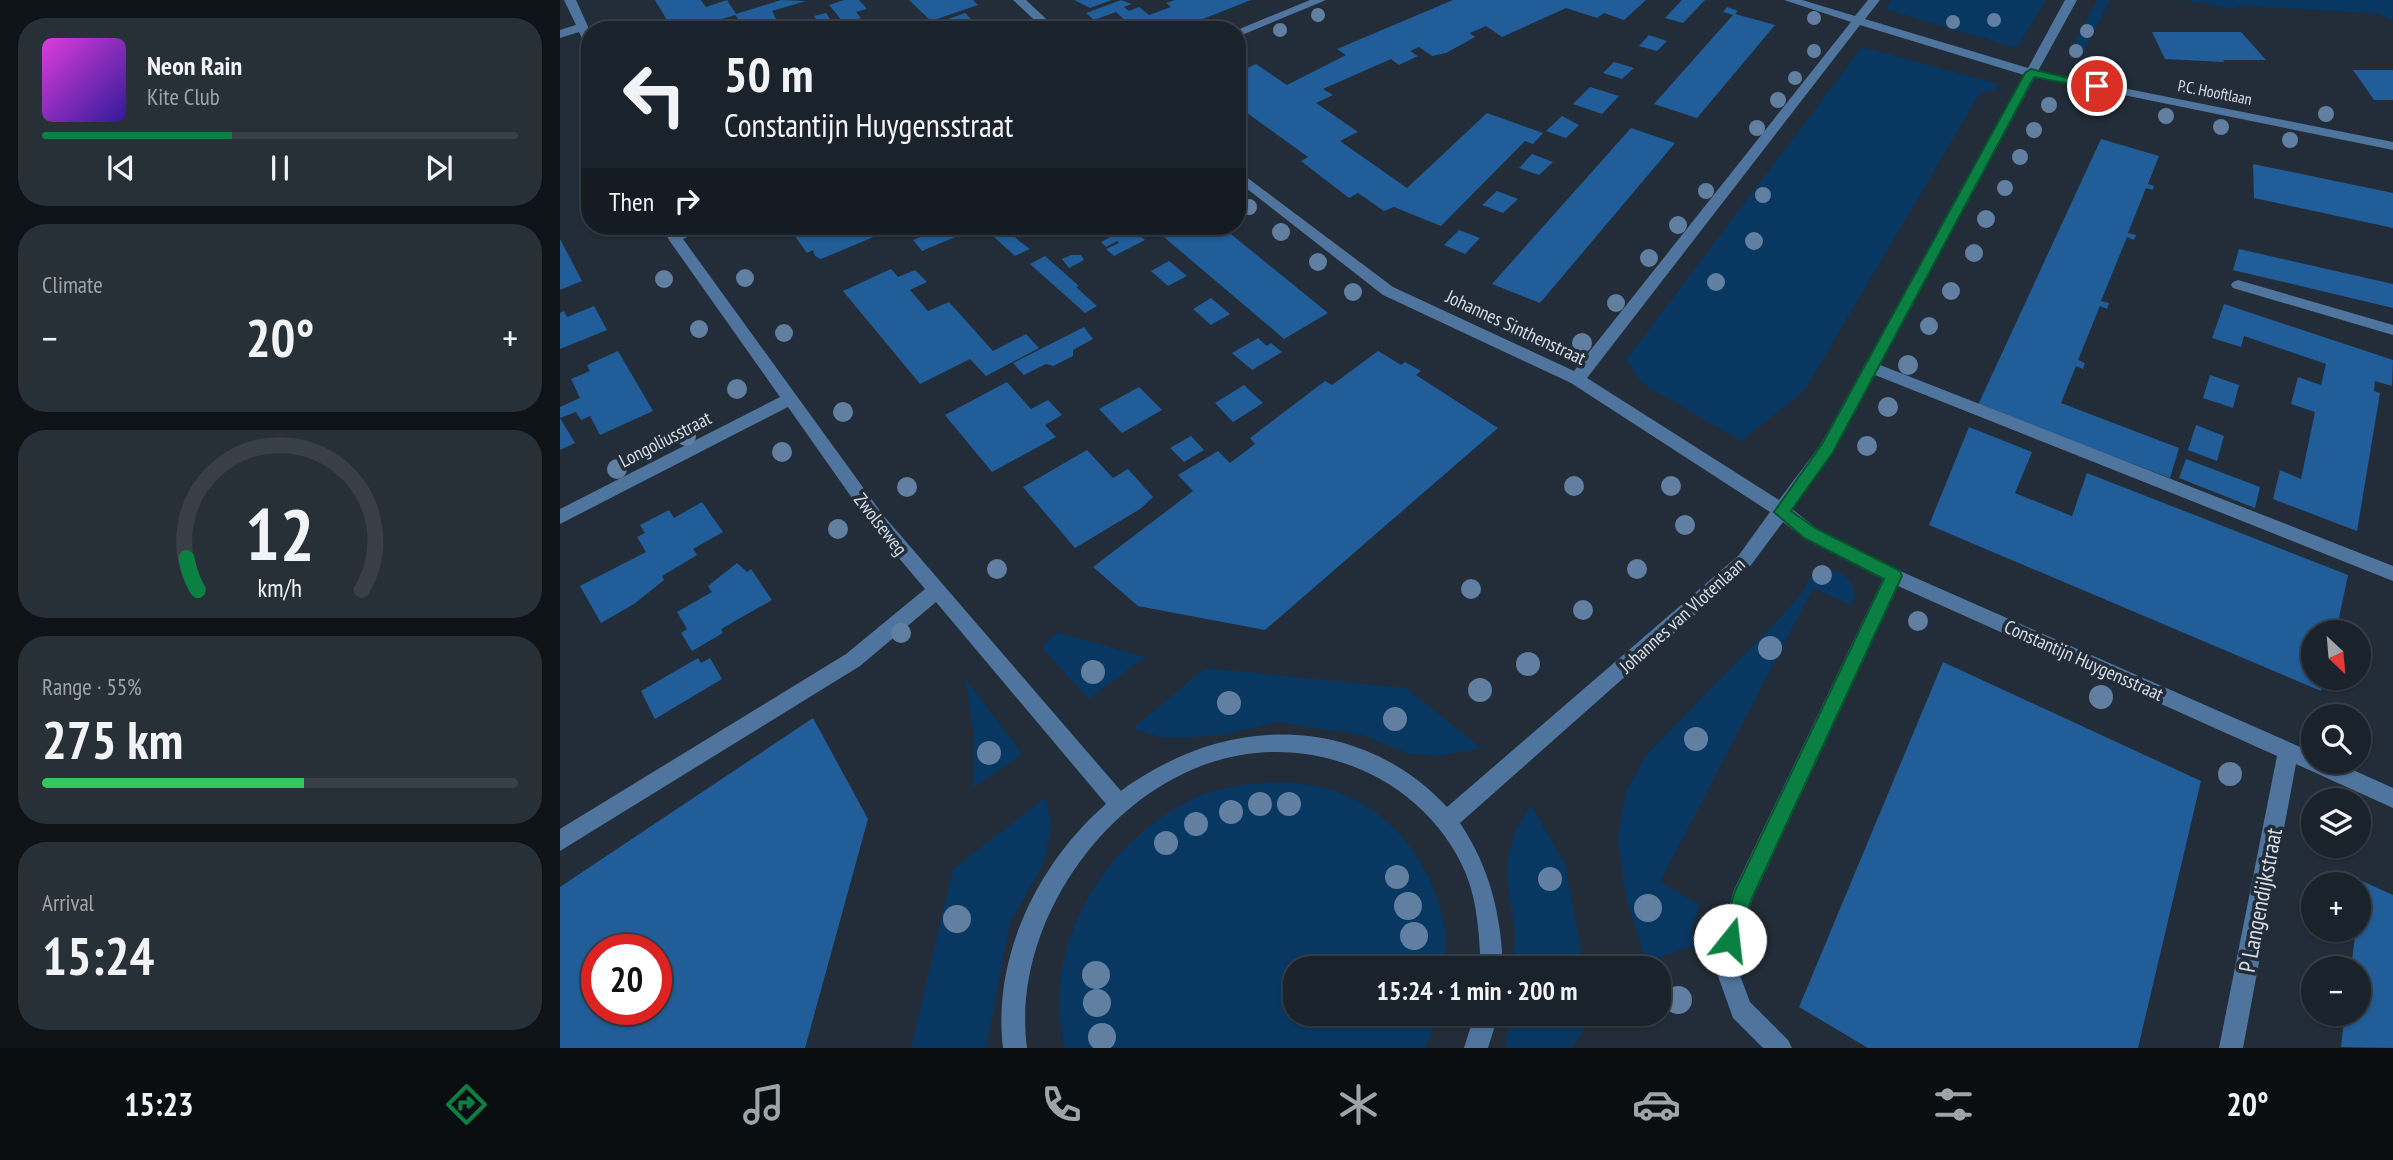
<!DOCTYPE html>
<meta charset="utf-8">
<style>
:root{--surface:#1a222b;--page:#272f37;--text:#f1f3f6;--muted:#9fa4a9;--line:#383f47;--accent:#0b8043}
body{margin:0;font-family:"PT Sans Narrow",sans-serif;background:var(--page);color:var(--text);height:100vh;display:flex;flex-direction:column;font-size:26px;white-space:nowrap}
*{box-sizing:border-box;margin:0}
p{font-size:23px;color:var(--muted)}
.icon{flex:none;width:38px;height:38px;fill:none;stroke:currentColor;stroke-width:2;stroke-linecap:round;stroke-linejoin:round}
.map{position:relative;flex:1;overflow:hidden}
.details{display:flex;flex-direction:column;gap:18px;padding:18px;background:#0e1318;width:560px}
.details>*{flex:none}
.hud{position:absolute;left:21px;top:21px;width:665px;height:214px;border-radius:28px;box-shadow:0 2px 5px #0004,0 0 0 2px var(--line);background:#1a222b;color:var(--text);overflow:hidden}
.needle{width:46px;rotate:154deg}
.fabs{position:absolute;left:1741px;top:620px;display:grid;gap:14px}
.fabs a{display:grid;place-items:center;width:70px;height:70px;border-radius:50%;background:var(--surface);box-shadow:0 2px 5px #0004,0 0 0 2px var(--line);font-size:35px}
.speed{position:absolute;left:21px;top:934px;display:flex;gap:14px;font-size:35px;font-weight:700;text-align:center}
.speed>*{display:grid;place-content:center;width:91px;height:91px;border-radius:50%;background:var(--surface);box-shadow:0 2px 5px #0004,0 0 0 2px var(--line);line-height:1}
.speed .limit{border:10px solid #d22;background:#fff;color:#111}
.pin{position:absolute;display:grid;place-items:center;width:60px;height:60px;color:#fff;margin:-30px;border:4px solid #fff;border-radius:50%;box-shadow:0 2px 7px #0007}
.me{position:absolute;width:77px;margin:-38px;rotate:16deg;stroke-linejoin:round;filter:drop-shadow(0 0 5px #0008)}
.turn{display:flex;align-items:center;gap:24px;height:147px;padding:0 28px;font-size:32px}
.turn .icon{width:91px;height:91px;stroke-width:2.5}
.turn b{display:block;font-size:49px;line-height:60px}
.then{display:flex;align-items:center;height:66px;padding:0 28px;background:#0003;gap:14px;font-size:26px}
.big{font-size:52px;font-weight:700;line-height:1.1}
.details .tile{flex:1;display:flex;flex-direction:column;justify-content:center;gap:10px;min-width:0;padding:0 24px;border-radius:28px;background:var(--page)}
.details .dial{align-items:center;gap:0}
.dial svg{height:182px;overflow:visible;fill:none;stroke:var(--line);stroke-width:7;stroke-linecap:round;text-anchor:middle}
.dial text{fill:var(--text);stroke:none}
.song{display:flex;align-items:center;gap:21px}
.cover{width:84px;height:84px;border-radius:10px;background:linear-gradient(135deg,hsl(300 70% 55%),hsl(250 70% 35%))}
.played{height:7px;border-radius:4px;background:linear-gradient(90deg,var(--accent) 40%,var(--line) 40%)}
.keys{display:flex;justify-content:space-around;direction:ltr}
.heat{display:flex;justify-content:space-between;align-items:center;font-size:38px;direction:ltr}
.charge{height:10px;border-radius:5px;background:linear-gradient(90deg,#34c759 55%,var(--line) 0)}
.trip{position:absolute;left:723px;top:956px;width:388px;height:70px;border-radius:28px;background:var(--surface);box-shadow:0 2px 5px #0004,0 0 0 2px var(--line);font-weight:700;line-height:70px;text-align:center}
.tabs{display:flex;height:112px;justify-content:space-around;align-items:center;background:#0a0e11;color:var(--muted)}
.tabs .icon{width:49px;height:49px}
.tabs .current{color:var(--accent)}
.tabs b{font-size:32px;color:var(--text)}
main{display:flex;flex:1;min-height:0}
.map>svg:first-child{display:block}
.green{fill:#083762}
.building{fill:#215d98;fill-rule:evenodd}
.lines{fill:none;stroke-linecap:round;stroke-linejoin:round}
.minor{fill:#4f759e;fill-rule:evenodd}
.tree{fill:#617fa0}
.route{fill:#0b8043;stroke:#07532c;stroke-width:2}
.labels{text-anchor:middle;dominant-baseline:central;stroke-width:7;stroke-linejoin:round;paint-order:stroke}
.far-street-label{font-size:16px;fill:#d7dee6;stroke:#222d39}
.street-label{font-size:19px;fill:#d7dee6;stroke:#222d39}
.near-street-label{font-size:23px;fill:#d7dee6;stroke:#222d39}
</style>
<main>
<section class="details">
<div class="tile">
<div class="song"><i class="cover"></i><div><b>Neon Rain</b><p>Kite Club</p></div></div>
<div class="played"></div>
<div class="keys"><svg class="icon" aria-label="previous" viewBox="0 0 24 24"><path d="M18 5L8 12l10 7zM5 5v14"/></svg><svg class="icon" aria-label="pause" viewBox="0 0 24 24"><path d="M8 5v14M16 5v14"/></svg><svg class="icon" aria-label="next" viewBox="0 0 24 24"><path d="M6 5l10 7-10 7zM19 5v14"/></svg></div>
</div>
<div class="tile"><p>Climate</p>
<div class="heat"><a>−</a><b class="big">20°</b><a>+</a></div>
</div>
<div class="tile dial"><svg viewBox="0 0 100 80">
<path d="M14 69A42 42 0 1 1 86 69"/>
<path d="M14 69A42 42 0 0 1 9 55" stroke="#0b8043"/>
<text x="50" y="56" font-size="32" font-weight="700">12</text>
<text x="50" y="72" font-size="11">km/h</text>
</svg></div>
<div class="tile"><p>Range · 55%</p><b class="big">275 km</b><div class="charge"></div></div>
<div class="tile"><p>Arrival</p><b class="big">15:24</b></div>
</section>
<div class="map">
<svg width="1833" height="1048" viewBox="0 0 1833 1048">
<rect width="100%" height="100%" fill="#222d39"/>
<g class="green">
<path d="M1332,0H1486L1457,48L1325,9Z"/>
<path d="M1537,0H1550L1521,56L1509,53Z"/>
<path d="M1623,0H1833V21L1819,14L1679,5L1675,9Z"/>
<path d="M1302,47L1439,84L1433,91L1420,93L1244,391L1181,441L1082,383L1066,360Z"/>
<path d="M1261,569C1281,568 1300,582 1293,603L1289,604L1253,588L1100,882L1140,905L1132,928L1133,946L1086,962L1066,897L1058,839L1065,794L1086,755L1217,621L1241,594L1255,571Z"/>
<path d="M497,632L585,657L529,699L482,648Z"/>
<path d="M645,668L846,688L921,748L881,756L849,754L803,735L716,722L667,734L624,738L601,737L572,729Z"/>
<path d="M406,679L462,754L413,788V731Z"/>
<path d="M734,782C749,785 767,788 781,793C848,820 894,896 885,968H735V1013H879L865,1048H505C479,949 544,840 635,798C666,784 700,783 734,782Z"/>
<path d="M486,797L491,828L483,865L450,922L426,1048H351L393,869Z"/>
<path d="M971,805L1005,864L1024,968H954L955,931L948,889L947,860L957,828Z"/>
<path d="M951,1013H1032V1016L1012,1048H946Z"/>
</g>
<g class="building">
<path d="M95,0H141L146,7L167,0L176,14L221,0L246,1L212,11L216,19L185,28L175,15L127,30H113Z"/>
<path d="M284,0H299L307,9L296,12L301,18L284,23L269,5Z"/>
<path d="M349,0H413L418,5L371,21Z"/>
<path d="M514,0H552L530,8Z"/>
<path d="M561,0L572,4L564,7L569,11L579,7L589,15L611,7L606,3L615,0H691L615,30H560L556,28L568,23L556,12L534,20L526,13Z"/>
<path d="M893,0H1086L1064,20L1044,13L1037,18L1006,8L942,37L926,26L910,33L915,37L886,53L872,56L859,47L850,51L858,56L839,65L831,59L763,89L773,95L756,103L798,132L780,141L847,188L927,113L983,133L973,144L965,141L881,226L834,207L824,211L798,193L789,198L741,161L748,157L679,107L677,73L696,64L727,85L786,55L777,49Z"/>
<path d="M1122,0H1145L1123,23L1105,18Z"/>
<path d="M1167,7L1178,11L1175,14L1215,25L1137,118L1094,104L1173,15L1163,12Z"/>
<path d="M266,13L276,28L242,30L259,24L254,16Z"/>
<path d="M405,13L412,20L384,30H376L372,25Z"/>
<path d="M1592,32H1681L1706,60H1663L1664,62L1605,59Z"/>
<path d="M1089,35L1107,41L1097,51L1079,46Z"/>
<path d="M1054,62L1061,64L1074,68L1062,79L1043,73Z"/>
<path d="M1793,70H1833V100H1814Z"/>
<path d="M1030,87L1059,96L1042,114L1013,104Z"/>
<path d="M1002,116L1019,125L1006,138L986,131Z"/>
<path d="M1071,128L1115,143L980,303L932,284Z"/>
<path d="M1541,139L1599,156L1588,184L1594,186L1593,190L1586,188L1568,233L1576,235L1574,240L1567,237L1541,301L1549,303L1547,309L1540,306L1518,360L1525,363L1523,369L1516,366L1501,403L1619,448L1610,478L1418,405Z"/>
<path d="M972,154L993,162L979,175L959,168Z"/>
<path d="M1693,164L1833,193V228L1694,198Z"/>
<path d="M937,191L958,199L943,213L922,205Z"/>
<path d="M234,226H333L335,228L261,259L255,256L253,250L247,253L229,228Z"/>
<path d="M344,226H379L353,237Z"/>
<path d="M388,226H392L400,235L362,251L353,240Z"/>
<path d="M591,226H661L768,313L724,339Z"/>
<path d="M569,227L585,240L554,256L546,249L559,243L557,241L546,247L541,242Z"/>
<path d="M448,230L459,241L470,249L455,256L434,237Z"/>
<path d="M899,230L920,238L905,254L884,245Z"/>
<path d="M0,239L22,281L0,290Z"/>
<path d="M1679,249L1833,284V308L1673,270Z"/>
<path d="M511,255H521L524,260L509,268L502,259Z"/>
<path d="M485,256L519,286L516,287L537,306L525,313L470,264Z"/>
<path d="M609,261L627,276L608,286L591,271Z"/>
<path d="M331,269L338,277L355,270L367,282L350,290L368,311L389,302L433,351L466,334L479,348L426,376L410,359L360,384L283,291Z"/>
<path d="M651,298L670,314L651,325L633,309Z"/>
<path d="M1664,304L1833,360L1832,386L1815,381L1814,391L1820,393L1797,531L1713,499L1720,470L1741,479L1755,412L1731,404L1738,377L1761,385L1766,364L1684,336L1681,347L1652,338Z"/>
<path d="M34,306L47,330L0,349V313L4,311L7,317Z"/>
<path d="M524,327L533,339L513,350V356L493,366L486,364L464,375L453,363Z"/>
<path d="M698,338L707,346L711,343L722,352L692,370L672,353Z"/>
<path d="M58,351L93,411L40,435L30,416L21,420L16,412L0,418L15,443L0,450V407L20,398L11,379L30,371L27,365Z"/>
<path d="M818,351L841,365L845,362L861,371L856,375L938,428L705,630L578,606L533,567L633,491L618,475L658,451L670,463L695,444L690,438L765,381L772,385Z"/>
<path d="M1650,375L1679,385L1673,408L1643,398Z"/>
<path d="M447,382L471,409L488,400L502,415L485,425L496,437L432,472L385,415Z"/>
<path d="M684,385L703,403L673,422L655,403Z"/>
<path d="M579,387L602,410L562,433L539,409Z"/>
<path d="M1636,425L1664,436L1657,461L1628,450Z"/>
<path d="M1409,427L1472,452L1455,493L1512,516L1527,473L1788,575L1776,632H1754V677H1764L1761,691L1369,525Z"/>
<path d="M631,436L644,450L624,462L610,448Z"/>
<path d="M527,450L553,478L568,469L593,497L580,509L515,548L463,487Z"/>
<path d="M1626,459L1700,487L1695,508L1619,478Z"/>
<path d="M142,502L163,532L133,549L137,555L102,576L104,580L74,604L41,623L20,586L86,552L77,537L85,533L80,525L109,510L114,518Z"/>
<path d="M177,563L187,572L191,569L212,600L161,629L163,633L132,651L121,633L127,629L117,612L152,592L148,586Z"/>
<path d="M138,658L141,663L150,658L162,679L95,719L81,691Z"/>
<path d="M1383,662L1641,781L1578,1048H1308L1239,1007Z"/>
<path d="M253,718L308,819L245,1048H0V887ZM37,950H96V1010H37Z"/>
<path d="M1802,881L1833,895V1048L1781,1047L1785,1013H1799V968H1791L1796,929H1799Z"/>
</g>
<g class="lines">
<g class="minor">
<path d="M4,0H16L30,31V47H26L19,32L0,38V30L16,25Z"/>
<path d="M453,0H466L498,30H485Z"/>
<path d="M750,0H766L677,37V30Z"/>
<path d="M1224,0H1242L1295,16L1308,0H1320L1305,19L1468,68L1505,0H1517L1478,71L1833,142V150L1475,77L1320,365L1833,566V581L1315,375L1273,452L1232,509L1256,528L1340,571L1754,753V761H1773L1833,788V808L1736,764L1683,1048H1659L1717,756L1338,586L1192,900L1175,962L1190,1002L1228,1040L1232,1048H1203L1173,1018L1153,962L1174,890L1323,579L1244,538L1223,522L1191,565L900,823C930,868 941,914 943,968H921C919,936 918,904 906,874C870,787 772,739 681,755C553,777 450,921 467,1048H443C432,957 478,863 546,804L376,602L300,666L0,851V829L286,654L365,589L311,525L228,407L0,524V509L220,397L109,240L102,226H116L118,230L128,226H147L145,229L123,239L323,515L561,791C572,782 585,775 597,768C693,714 810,724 887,807L1179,555L1210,512L1011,383L823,295L677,181V170L833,287L1014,371L1291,22ZM1300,25L1464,75L1261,444L1219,500L1027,378Z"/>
<path d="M1678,280L1833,325V335L1673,288L1671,285L1673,282Z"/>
<path d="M915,1013H939L928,1048H904Z"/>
</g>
</g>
<g class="tree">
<circle cx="758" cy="15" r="7"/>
<circle cx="1254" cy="18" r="7"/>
<circle cx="1434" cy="20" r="7"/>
<circle cx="1393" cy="22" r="7"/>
<circle cx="720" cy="30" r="7"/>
<circle cx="1527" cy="31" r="7"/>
<circle cx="1254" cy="51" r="7"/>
<circle cx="1516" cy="51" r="7"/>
<circle cx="1235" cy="78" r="7"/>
<circle cx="1218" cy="100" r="8"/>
<circle cx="1538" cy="104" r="8"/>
<circle cx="1489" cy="105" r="8"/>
<circle cx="1766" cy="114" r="8"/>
<circle cx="1606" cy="116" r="8"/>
<circle cx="1661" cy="127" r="8"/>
<circle cx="1197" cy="128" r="8"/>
<circle cx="1474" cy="130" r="8"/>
<circle cx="1730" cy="140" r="8"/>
<circle cx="1460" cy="157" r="8"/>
<circle cx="1445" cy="188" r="8"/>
<circle cx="1146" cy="191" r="8"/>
<circle cx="1203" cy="195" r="8"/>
<circle cx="689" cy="207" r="8"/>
<circle cx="1426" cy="219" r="9"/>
<circle cx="1118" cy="225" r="9"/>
<circle cx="721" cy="232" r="9"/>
<circle cx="1194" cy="241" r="9"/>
<circle cx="1414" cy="253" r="9"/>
<circle cx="1089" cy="258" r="9"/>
<circle cx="758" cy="262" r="9"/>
<circle cx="185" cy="278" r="9"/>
<circle cx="104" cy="279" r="9"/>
<circle cx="1156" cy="282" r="9"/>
<circle cx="1391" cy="291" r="9"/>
<circle cx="793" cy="292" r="9"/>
<circle cx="1056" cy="303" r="9"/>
<circle cx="1369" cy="326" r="9"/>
<circle cx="139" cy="329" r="9"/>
<circle cx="224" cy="333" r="9"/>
<circle cx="1022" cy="343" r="10"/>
<circle cx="1348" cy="365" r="10"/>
<circle cx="177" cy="389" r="10"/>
<circle cx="1328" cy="407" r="10"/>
<circle cx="283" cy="412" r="10"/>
<circle cx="126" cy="436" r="10"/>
<circle cx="1307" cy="446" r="10"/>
<circle cx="222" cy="452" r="10"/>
<circle cx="57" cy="469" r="10"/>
<circle cx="1014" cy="486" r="10"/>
<circle cx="1111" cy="486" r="10"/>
<circle cx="347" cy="487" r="10"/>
<circle cx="1125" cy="525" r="10"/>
<circle cx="278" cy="529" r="10"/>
<circle cx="437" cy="569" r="10"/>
<circle cx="1077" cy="569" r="10"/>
<circle cx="1262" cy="575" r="10"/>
<circle cx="911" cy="589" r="10"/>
<circle cx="1023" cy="610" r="10"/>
<circle cx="1358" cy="621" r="10"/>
<circle cx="341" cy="633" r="10"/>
<circle cx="1210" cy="648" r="12"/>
<circle cx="968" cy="664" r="12"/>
<circle cx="533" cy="672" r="12"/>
<circle cx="920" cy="690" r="12"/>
<circle cx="1541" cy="697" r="12"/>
<circle cx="669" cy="703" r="12"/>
<circle cx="835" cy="719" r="12"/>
<circle cx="1136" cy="739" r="12"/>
<circle cx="429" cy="753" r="12"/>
<circle cx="1670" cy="774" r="12"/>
<circle cx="700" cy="804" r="12"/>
<circle cx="729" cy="804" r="12"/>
<circle cx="671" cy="812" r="12"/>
<circle cx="636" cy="824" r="12"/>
<circle cx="606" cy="843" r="12"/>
<circle cx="837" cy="877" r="12"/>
<circle cx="990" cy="879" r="12"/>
<circle cx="848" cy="906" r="14"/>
<circle cx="1088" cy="908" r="14"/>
<circle cx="397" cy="919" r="14"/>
<circle cx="854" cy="936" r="14"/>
<circle cx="536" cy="975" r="14"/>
<circle cx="1118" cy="1000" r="14"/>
<circle cx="537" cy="1003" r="14"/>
<circle cx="542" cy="1037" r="14"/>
</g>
<path class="route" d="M1471,69L1542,86L1537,89L1474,77L1273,452L1231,511L1255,528L1340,571L1342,576L1191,900L1177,947L1170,950L1163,947L1160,940L1175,891L1324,579L1244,538L1214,512L1262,444L1465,73Z"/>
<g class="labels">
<g class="far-street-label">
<text transform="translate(1655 92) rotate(11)">P.C. Hooftlaan</text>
</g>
<g class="street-label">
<text transform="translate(956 327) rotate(25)">Johannes Sinthenstraat</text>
<text transform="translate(105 439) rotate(-27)">Longoliusstraat</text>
<text transform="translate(321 524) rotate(52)">Zwolseweg</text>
<text transform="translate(1122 615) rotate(-42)">Johannes van Vlotenlaan</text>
<text transform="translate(1524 660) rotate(24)">Constantijn Huygensstraat</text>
</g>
<g class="near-street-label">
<text transform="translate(1700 900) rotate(-79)">P Langendijkstraat</text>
</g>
</g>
</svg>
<div class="fabs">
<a><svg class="needle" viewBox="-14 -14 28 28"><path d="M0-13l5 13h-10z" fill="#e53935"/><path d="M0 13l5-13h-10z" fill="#9fa4a9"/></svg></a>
<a><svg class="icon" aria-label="search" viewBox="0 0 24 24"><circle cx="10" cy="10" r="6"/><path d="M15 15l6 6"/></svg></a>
<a><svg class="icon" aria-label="layers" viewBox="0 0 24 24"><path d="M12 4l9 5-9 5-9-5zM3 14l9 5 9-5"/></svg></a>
<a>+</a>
<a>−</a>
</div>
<div class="speed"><div class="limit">20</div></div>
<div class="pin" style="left:1537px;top:86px;background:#d93025"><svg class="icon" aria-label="arrive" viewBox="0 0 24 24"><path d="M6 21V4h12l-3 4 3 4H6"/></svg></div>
<svg class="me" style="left:1170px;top:940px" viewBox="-20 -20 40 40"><circle r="19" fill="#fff"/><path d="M0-13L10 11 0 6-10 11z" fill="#0b8043"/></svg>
<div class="trip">15:24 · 1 min · 200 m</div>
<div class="hud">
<div class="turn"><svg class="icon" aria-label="left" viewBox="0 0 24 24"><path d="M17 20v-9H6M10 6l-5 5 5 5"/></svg><div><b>50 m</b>Constantijn Huygensstraat</div></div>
<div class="then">Then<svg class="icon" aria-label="right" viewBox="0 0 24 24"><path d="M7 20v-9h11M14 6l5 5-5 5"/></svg></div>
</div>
</div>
</main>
<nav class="tabs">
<b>15:23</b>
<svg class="icon current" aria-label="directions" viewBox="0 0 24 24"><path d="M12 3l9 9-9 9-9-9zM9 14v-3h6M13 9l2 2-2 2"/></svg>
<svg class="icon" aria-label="music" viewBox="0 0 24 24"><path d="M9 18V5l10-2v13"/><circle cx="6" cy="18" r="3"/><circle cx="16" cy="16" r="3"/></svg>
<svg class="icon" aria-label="phone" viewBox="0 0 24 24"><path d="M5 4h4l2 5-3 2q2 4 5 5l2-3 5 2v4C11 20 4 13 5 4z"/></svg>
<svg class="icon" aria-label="climate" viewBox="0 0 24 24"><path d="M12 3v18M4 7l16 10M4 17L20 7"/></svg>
<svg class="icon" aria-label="car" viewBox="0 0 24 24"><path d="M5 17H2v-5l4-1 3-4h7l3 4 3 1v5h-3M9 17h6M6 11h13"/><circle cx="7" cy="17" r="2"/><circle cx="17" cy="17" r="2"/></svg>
<svg class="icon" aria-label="filters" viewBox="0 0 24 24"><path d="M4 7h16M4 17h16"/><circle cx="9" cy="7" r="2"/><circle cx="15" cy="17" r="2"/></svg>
<b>20°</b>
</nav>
